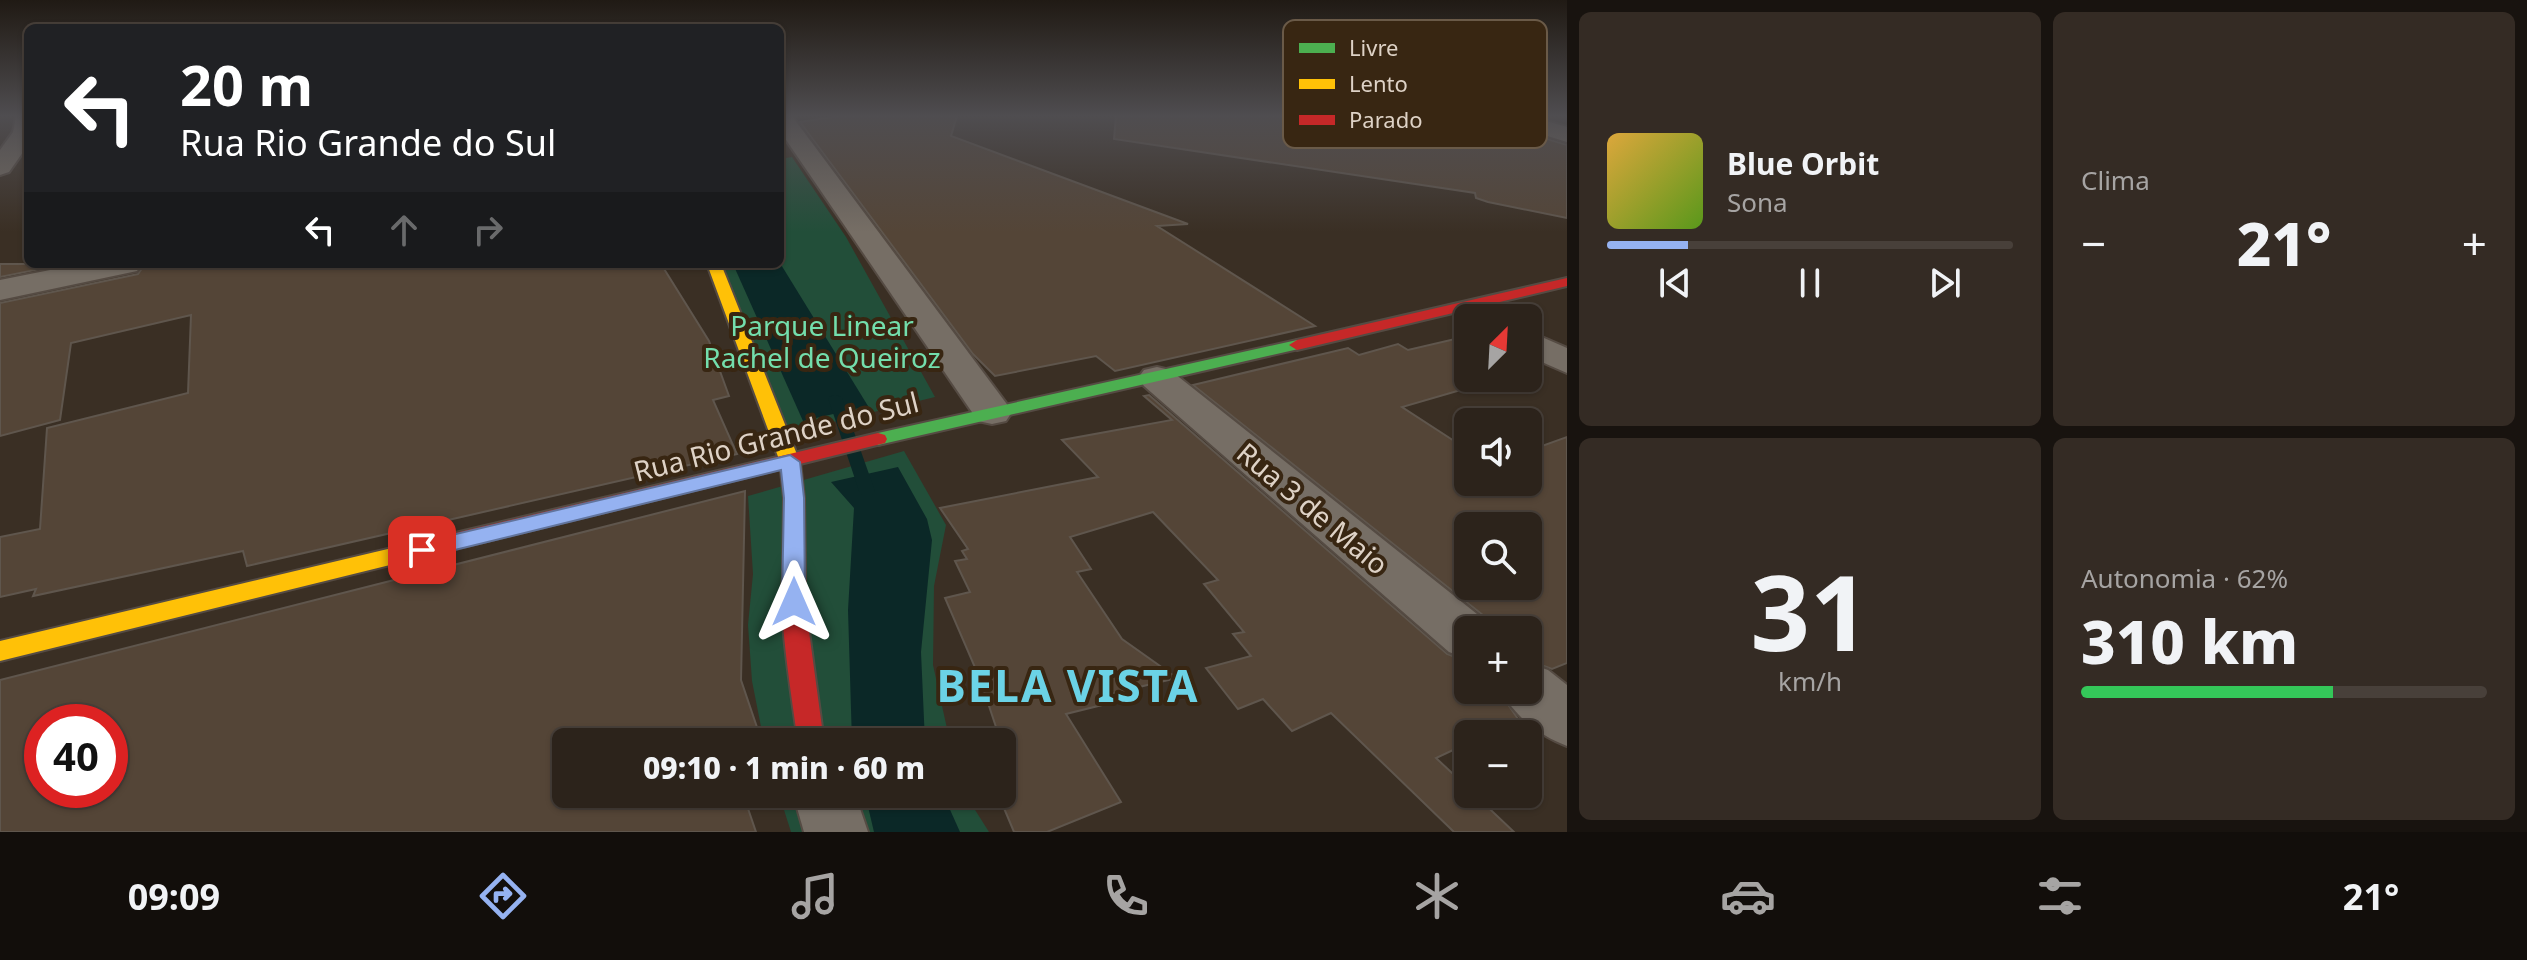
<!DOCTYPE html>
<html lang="pt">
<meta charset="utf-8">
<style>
:root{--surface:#2c231b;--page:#342b24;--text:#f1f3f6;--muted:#a6a4a3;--line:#48403a;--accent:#95b2f1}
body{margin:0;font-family:"Noto Sans",sans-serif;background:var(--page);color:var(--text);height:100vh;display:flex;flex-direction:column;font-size:30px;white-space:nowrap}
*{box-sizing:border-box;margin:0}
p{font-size:26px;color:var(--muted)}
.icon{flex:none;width:44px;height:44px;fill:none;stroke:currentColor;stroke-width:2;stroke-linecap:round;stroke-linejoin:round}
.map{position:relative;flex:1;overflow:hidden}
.details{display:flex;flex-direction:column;gap:12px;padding:12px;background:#18130f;width:960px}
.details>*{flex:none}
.top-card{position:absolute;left:24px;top:24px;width:760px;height:244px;border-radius:12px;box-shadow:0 2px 6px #0004,0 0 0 2px var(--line);background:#202124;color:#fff;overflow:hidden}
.needle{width:52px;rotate:24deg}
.controls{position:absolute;left:1454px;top:304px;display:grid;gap:16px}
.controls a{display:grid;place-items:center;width:88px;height:88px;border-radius:12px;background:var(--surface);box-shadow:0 2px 6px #0004,0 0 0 2px var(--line);font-size:40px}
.speed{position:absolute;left:24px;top:704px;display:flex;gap:16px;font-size:40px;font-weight:700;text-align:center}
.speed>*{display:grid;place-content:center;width:104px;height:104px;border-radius:50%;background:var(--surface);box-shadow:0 2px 6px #0004,0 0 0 2px var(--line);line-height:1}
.speed .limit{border:12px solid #d22;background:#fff;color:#111}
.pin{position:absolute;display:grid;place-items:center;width:68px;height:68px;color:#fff;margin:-34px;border-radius:16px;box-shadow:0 4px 12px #0006}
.me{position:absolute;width:88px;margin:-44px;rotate:0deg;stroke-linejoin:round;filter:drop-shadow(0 0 6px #0008)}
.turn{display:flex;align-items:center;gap:28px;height:168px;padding:0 24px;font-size:36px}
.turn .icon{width:104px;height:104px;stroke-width:2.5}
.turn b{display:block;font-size:56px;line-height:68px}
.lanes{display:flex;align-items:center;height:76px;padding:0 24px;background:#0003;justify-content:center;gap:40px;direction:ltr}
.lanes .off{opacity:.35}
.big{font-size:60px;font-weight:800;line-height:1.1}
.details .widget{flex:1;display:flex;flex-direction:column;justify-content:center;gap:12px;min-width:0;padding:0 28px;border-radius:12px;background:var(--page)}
.details .dial{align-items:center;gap:0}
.dial b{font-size:104px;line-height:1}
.song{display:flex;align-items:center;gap:24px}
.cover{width:96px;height:96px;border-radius:12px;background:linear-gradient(135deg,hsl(40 70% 55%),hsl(90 70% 35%))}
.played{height:8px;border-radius:4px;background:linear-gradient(90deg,var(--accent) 20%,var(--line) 20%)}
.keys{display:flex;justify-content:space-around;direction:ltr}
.heat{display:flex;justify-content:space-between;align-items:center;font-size:44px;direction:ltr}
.charge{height:12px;border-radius:6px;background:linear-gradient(90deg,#34c759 62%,var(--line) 0)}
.details .tiles{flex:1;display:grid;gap:12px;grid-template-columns:repeat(2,1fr)}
.trip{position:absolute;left:552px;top:728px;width:464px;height:80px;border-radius:12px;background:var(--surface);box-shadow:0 2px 6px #0004,0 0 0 2px var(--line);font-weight:800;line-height:80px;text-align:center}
.dock{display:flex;height:128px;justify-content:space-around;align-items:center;background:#120e0b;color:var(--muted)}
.dock .icon{width:56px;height:56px}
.dock .on{color:var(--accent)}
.dock b{font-size:36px;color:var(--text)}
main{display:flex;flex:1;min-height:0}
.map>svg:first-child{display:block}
.green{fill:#224e39}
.water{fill:#0b2827}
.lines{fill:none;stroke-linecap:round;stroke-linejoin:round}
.stream{fill:#0b2827;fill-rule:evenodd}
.building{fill:#544537;stroke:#5f564d;stroke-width:2;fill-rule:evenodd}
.street-casing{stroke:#554b43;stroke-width:4}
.fast-casing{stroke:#554b43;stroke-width:4}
.slow-casing{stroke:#554b43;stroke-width:4}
.jam-casing{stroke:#554b43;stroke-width:4}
.street{fill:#766e65;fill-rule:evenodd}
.fast{fill:#4caf50;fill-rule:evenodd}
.slow{fill:#ffc107;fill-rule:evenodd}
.jam{fill:#c62828;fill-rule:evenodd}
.route{fill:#95b2f1;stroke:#61749d;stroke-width:2}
.labels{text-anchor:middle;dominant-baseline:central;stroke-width:8;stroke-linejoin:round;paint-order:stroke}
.park-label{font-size:28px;fill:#73deac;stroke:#382612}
.street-label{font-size:28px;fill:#ded2c6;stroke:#382612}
.near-district-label{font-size:44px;font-weight:bold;letter-spacing:2px;fill:#6bd3e6;stroke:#382612}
.key{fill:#382612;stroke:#6a5a48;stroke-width:2}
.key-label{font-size:22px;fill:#ded2c6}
</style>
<main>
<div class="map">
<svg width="1567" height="832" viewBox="0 0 1567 832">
<rect width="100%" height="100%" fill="#3a2f24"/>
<g class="green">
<path d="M792,157L846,237L935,397L780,435L714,264H780V159Z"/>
<path d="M904,451L946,525L934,586L933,665L950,742H764L752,681L748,625L753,574L748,496Z"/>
<path d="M779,794H965L989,832H791Z"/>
</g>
<g class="water">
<path d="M780,263L868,406L803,421L733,264Z"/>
<path d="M898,467L927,519L932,540L921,652L925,742H852L848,610L854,508L831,482Z"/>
<path d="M865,794H943L960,832H874Z"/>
</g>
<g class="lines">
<path class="stream" d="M835,394L842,398L875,491L872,495H862L859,491L828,398Z"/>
</g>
<g class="building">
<path d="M840,116H957L951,136L1188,224L1157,226L1315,326L1115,371L1096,356L995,376L973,354L800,122Z"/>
<path d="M1116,116H1276L1390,131L1392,116H1493L1498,124L1567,145V218L1488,202L1476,198L1475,193L1114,139Z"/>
<path d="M0,264H65L0,277Z"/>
<path d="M145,264H661L709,341L729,396L713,400L737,454L247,566L243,551L33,596L36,589L0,597V537L40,529L47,428L188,393L191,315L71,343L60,420L0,436V303L138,274Z"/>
<path d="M1468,336V378H1502L1402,407L1468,450V482H1528V451L1567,437V663L1552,669L1528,660V630H1494L1489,620L1193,385L1348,348L1359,355L1398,344L1408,350ZM1468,526H1528V586H1468Z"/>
<path d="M1149,395L1447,654L1468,662V690H1498L1518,719L1486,734H1468V743L1436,758L1468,788V794H1474L1514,832H1454L1331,713L1292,731L1263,699L1238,709L1206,668L1251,656L1233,634L1244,632L1204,584L1218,580L1153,512L1070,537L1091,569L1077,572L1122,639L1177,678L1097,697L1102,705L1066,714L1121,802L1047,832H1014L998,794H1002V742H975L972,736L997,730L980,679L945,598L970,592L955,561L967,559L962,551L968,549L940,508L1098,477L1062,440L1172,420L1144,396Z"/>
<path d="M745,491L741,680L762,742H566V794H743L756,832H0V680ZM42,722H110V790H42Z"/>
</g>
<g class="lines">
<g class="street-casing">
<g id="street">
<path d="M16,116H28V145L9,172L0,175V150L13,132Z"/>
<path d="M780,116H792L1006,403L1012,412L1006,421L992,424L978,421L780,131Z"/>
<path d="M1496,116H1529L1567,127V142L1499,121Z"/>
<path d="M80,264H142L137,271L0,300V280Z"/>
<path d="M1528,331L1567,348V373L1528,356Z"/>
<path d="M1157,367L1170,370L1487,622L1491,630H1468V659L1449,652L1144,386L1138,378L1144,370Z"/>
<path d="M1528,663L1548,670L1567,685V746C1540,736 1514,716 1501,690H1528Z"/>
<path d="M793,794H855L868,832H804Z"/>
</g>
</g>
<g class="fast-casing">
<path id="fast" d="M1297,340L1305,345L1303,348L878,445L869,439L878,433Z"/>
</g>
<g class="slow-casing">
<g id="slow">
<path d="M707,264H721L800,462L804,498L805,572L802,578L794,580L786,578L783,572L784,498L780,462Z"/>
<path d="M451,534L459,536L462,542L459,548L0,661V641Z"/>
</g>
</g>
<g class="jam-casing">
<g id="jam">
<path d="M1567,278V286L1297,350L1289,345L1297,340Z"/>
<path d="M878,433L885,435L887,439L885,443L451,550L443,548L440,542L443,536L451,534Z"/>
<path d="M794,564L802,566L805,572V602L824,742H798C794,709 773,589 786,566Z"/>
</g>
</g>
<use href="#street" class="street"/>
<use href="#fast" class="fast"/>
<use href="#slow" class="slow"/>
<use href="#jam" class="jam"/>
</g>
<linearGradient id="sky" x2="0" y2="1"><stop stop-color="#201a14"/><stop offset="0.5" stop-color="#4f4d50"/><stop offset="1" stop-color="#4f4d50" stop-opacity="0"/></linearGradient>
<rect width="1567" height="232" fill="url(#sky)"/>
<path class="route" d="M790,455L800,462L804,498L805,602L802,608L794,611L786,608L782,602L784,498L781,470L422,558L414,556L411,550L414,544L422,542Z"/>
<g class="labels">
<g class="park-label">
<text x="822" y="325">Parque Linear<tspan x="822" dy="32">Rachel de Queiroz</tspan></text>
</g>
<g class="street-label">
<text transform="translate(776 436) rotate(-14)">Rua Rio Grande do Sul</text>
<text transform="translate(1313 508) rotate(40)">Rua 3 de Maio</text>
</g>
<g class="near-district-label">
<text x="1068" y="685">BELA VISTA</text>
</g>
</g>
<rect x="1283" y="20" width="264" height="128" rx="12" class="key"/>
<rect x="1299" y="43" width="36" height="10" fill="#4caf50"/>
<rect x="1299" y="79" width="36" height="10" fill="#ffc107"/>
<rect x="1299" y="115" width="36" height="10" fill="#c62828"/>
<g class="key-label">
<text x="1349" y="56">Livre</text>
<text x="1349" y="92">Lento</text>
<text x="1349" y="128">Parado</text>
</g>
</svg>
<div class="controls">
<a><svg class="needle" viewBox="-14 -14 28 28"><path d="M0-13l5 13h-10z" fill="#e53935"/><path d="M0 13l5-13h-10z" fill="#a6a4a3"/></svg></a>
<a><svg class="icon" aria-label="sound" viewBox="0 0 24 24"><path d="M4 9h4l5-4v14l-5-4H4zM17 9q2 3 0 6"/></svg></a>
<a><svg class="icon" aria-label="search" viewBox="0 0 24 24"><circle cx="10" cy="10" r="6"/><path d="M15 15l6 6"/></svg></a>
<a>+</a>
<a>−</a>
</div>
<div class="speed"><div class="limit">40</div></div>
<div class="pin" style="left:422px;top:550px;background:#d93025"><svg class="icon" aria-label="arrive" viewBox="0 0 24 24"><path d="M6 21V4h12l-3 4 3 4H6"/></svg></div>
<svg class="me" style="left:794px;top:602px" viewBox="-20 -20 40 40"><path d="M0-17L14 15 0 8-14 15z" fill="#95b2f1" stroke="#fff" stroke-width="4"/></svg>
<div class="trip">09:10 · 1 min · 60 m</div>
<div class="top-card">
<div class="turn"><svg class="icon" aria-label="left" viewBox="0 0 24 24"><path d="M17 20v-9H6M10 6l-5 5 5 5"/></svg><div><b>20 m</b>Rua Rio Grande do Sul</div></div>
<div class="lanes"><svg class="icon" aria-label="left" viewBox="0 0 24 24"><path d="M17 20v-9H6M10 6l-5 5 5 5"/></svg><svg class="icon off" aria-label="ahead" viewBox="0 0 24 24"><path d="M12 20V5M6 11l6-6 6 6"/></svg><svg class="icon off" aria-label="right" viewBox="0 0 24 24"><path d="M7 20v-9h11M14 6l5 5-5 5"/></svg></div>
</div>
</div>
<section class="details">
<div class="tiles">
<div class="widget">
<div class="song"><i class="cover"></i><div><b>Blue Orbit</b><p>Sona</p></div></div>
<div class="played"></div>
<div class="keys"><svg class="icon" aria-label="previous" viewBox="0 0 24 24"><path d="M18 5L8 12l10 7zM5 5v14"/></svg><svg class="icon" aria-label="pause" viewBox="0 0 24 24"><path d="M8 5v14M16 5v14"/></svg><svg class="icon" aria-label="next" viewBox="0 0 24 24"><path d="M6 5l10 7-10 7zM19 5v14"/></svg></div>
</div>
<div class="widget"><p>Clima</p>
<div class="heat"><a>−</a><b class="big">21°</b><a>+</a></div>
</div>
<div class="widget dial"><b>31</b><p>km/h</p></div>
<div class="widget"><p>Autonomia · 62%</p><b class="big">310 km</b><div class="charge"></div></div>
</div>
</section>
</main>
<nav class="dock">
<b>09:09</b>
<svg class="icon on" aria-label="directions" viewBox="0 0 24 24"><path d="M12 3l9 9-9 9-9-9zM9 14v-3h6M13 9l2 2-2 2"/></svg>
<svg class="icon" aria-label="music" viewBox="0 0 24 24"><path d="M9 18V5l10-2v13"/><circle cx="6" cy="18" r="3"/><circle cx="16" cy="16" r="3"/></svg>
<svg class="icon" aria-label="phone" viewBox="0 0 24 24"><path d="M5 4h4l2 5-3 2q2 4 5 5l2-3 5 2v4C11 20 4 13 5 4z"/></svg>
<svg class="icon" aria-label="climate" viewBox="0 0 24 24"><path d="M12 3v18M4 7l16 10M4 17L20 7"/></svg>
<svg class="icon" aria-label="car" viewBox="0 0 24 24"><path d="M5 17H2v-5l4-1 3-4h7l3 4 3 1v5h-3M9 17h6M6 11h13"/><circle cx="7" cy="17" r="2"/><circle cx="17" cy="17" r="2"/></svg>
<svg class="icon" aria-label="filters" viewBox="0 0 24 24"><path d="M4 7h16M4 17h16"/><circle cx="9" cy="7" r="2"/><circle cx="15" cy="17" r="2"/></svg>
<b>21°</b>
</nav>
